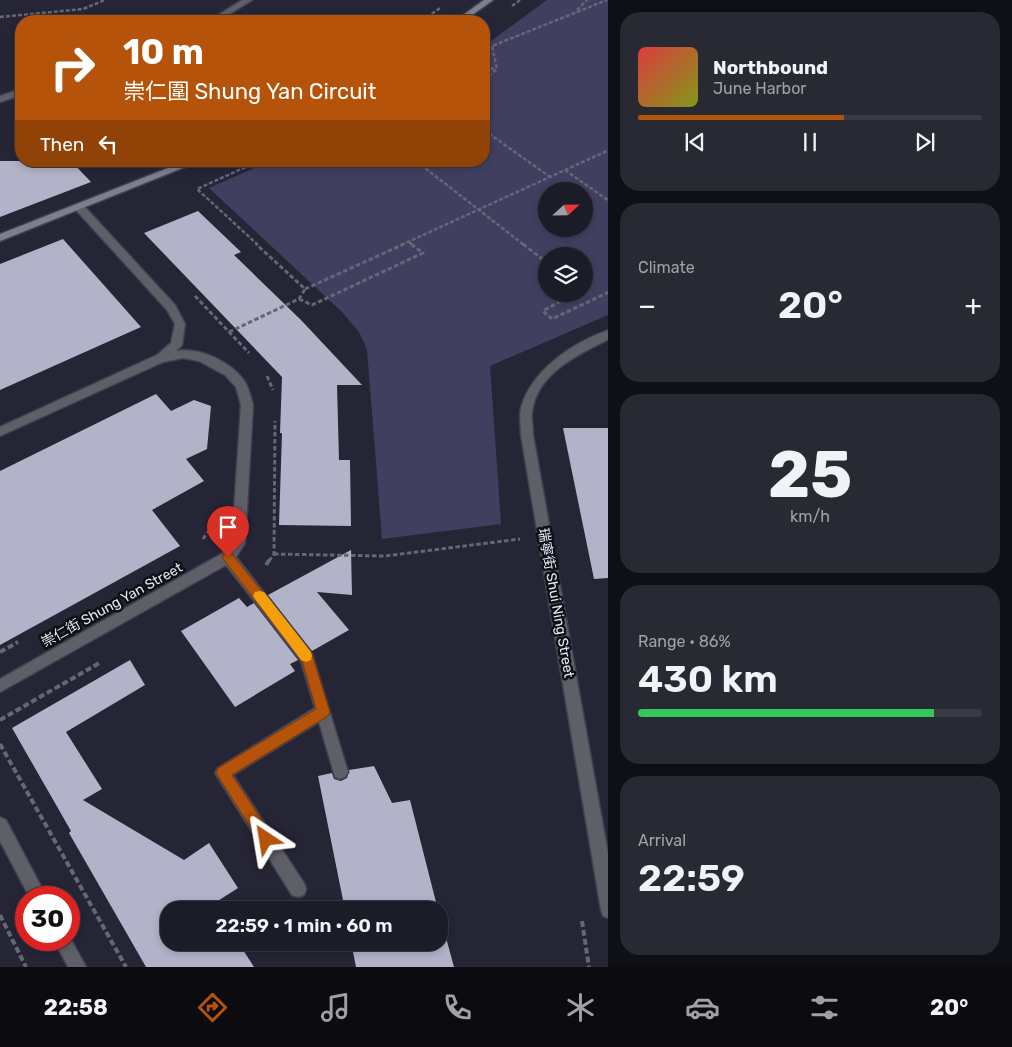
<!DOCTYPE html>
<meta charset="utf-8">
<style>
:root{--surface:#1c1c28;--page:#292934;--text:#f1f3f6;--muted:#a0a1a8;--line:#3a3a45;--accent:#b45309}
body{margin:0;font-family:Rubik,"Noto Sans TC",sans-serif;background:var(--page);color:var(--text);height:100vh;display:flex;flex-direction:column;font-size:19px;white-space:nowrap}
*{box-sizing:border-box;margin:0}
p{font-size:16px;color:var(--muted)}
.icon{flex:none;width:28px;height:28px;fill:none;stroke:currentColor;stroke-width:2;stroke-linecap:round;stroke-linejoin:round}
.map{position:relative;flex:1;overflow:hidden}
.sheet{display:flex;flex-direction:column;gap:12px;padding:12px;background:#0f0f16;width:404px}
.sheet>*{flex:none}
.top-card{position:absolute;left:15px;top:15px;width:475px;height:152px;border-radius:20px;box-shadow:0 2px 8px #0003,0 0 0 1px var(--line);background:#b45309;color:#fff;overflow:hidden}
.needle{width:32px;rotate:68deg}
.controls{position:absolute;left:538px;top:182px;display:grid;gap:10px}
.controls a{display:grid;place-items:center;width:55px;height:55px;border-radius:50%;background:var(--surface);box-shadow:0 2px 8px #0003,0 0 0 1px var(--line);font-size:25px}
.speed{position:absolute;left:15px;top:886px;display:flex;gap:10px;font-size:25px;font-weight:700;text-align:center}
.speed>*{display:grid;place-content:center;width:65px;height:65px;border-radius:50%;background:var(--surface);box-shadow:0 2px 8px #0003,0 0 0 1px var(--line);line-height:1}
.speed .limit{border:8px solid #d22;background:#fff;color:#111}
.pin{position:absolute;display:grid;place-items:center;width:42px;height:42px;color:#fff;margin:-51px -21px;border-radius:50% 50% 50% 0;rotate:-45deg;box-shadow:0 0 5px #0007}
.pin .icon{rotate:45deg}
.me{position:absolute;width:55px;margin:-28px;rotate:327deg;stroke-linejoin:round;filter:drop-shadow(0 0 4px #0008)}
.turn{display:flex;align-items:center;gap:18px;height:105px;padding:0 25px;font-size:22px}
.turn .icon{width:65px;height:65px;stroke-width:2.5}
.turn b{display:block;font-size:35px;line-height:42px}
.then{display:flex;align-items:center;height:48px;padding:0 25px;background:#0003;gap:10px;font-size:19px}
.big{font-size:38px;font-weight:600;line-height:1.1}
.sheet .card{flex:1;display:flex;flex-direction:column;justify-content:center;gap:8px;min-width:0;padding:0 18px;border-radius:20px;background:var(--page)}
.sheet .dial{align-items:center;gap:0}
.dial b{font-size:65px;line-height:1}
.song{display:flex;align-items:center;gap:15px}
.cover{width:60px;height:60px;border-radius:8px;background:linear-gradient(135deg,hsl(0 70% 55%),hsl(70 70% 35%))}
.played{height:5px;border-radius:2px;background:linear-gradient(90deg,var(--accent) 60%,var(--line) 60%)}
.keys{display:flex;justify-content:space-around;direction:ltr}
.heat{display:flex;justify-content:space-between;align-items:center;font-size:28px;direction:ltr}
.charge{height:8px;border-radius:4px;background:linear-gradient(90deg,#34c759 86%,var(--line) 0)}
.trip{position:absolute;left:160px;top:901px;width:288px;height:50px;border-radius:20px;background:var(--surface);box-shadow:0 2px 8px #0003,0 0 0 1px var(--line);font-weight:600;line-height:50px;text-align:center}
.tab-bar{display:flex;height:80px;justify-content:space-around;align-items:center;background:#0b0b10;color:var(--muted)}
.tab-bar .icon{width:35px;height:35px}
.tab-bar .on{color:var(--accent)}
.tab-bar b{font-size:22px;color:var(--text)}
main{display:flex;flex:1;min-height:0}
.map>svg:first-child{display:block}
.green{fill:#403f60;fill-rule:evenodd}
.building{fill:#b2b2c8}
.lines{fill:none;stroke-linecap:round;stroke-linejoin:round}
.street-casing{stroke:#404050;stroke-width:3}
.secondary-casing{stroke:#404050;stroke-width:3}
.path-far2{stroke:#666676;stroke-width:2.5;stroke-dasharray:4 2;stroke-linecap:butt}
.path-far1{stroke:#666676;stroke-width:3;stroke-dasharray:4.5 2.5;stroke-linecap:butt}
.path{stroke:#666676;stroke-width:4;stroke-dasharray:6 3;stroke-linecap:butt}
.street{fill:#5f5f68;fill-rule:evenodd}
.secondary{fill:#7e7f8d;fill-rule:evenodd}
.route{fill:#b45309;stroke:#753606}
.slow{fill:#f59e0b}
.labels{text-anchor:middle;dominant-baseline:central;stroke-width:5;stroke-linejoin:round;paint-order:stroke}
.street-label{font-size:14px;fill:#e7e7f3;stroke:#0f0f16}
</style>
<main>
<div class="map">
<svg width="609" height="967" viewBox="0 0 609 967">
<rect width="100%" height="100%" fill="#252536"/>
<path class="green" d="M547,0H608V315L490,366L501,524L382,539L367,349L359,332L342,312L209,188L270,161H484V46ZM584,191V229H546V191ZM546,256H584V294H546Z"/>
<g class="building">
<path d="M0,161H71L91,182L0,217Z"/>
<path d="M198,211L241,252L234,255L301,320L362,385H337L339,460H350L351,526L279,525L282,433H280L282,377L144,233Z"/>
<path d="M63,239L141,327L0,390V264Z"/>
<path d="M156,394L171,411L194,400L211,406L207,449L186,459L204,481L152,510L180,546L0,645V471Z"/>
<path d="M563,428H609V578L594,579Z"/>
<path d="M351,550L352,595L317,592L349,630L312,651L268,595Z"/>
<path d="M239,598L247,607L254,603L298,660L290,664L295,671L235,707L181,631Z"/>
<path d="M130,660L145,685L66,732L102,789L83,800L184,860L209,843L238,888L213,904L217,910H169V942H238L254,967H146L69,833L71,831L12,728Z"/>
<path d="M374,766L392,803L410,800L438,910H345L318,776L332,773L334,779L341,781L347,778L349,770Z"/>
<path d="M439,912L454,967H356L351,942H439Z"/>
</g>
<g class="lines">
<g class="street-casing">
<g id="street">
<path d="M242,0H252L218,21H209Z"/>
<path d="M21,89V95L0,102V96Z"/>
<path d="M80,205L84,206L175,305L185,324L182,345L176,351C200,347 232,362 245,382C249,389 251,398 253,405L245,543L236,557L312,654L348,772L345,777L340,779L335,777L319,722L233,775L304,883L306,889L304,895L298,897L292,895L215,773L218,768L315,708L301,661L226,565L0,692V679L223,553L232,542L241,405L236,387L225,375L199,361L183,358L163,362L0,436V427L157,355L171,343L175,324L167,310L76,210V206Z"/>
<path d="M609,330V339C578,355 537,373 532,412C531,419 533,427 533,435L609,859V918L603,916L601,910L521,435C521,426 519,417 521,408C531,371 573,342 609,330Z"/>
<path d="M0,817L6,820L47,898H30L0,841Z"/>
<path d="M69,936L86,967H68L54,940H69Z"/>
</g>
</g>
<g class="secondary-casing">
<g id="secondary">
<path d="M484,0H493L464,21H455Z"/>
<path d="M186,161H200L0,241V234Z"/>
</g>
</g>
<g class="path-far2">
<path d="M512,6L520,0"/>
<path d="M577,10L587,0"/>
<path d="M0,17L83,9L105,0"/>
<path d="M422,21L440,8"/>
<path d="M484,68L496,69"/>
<path d="M484,80L497,69L492,46L607,0"/>
<path d="M484,130L550,177"/>
<path d="M416,161L524,245"/>
<path d="M565,170L609,201"/>
<path d="M409,242L413,245"/>
<path d="M258,245L197,189L259,161"/>
<path d="M401,245L609,150"/>
</g>
<g class="path-far1">
<path d="M523,244L546,262"/>
<path d="M305,289L404,244"/>
<path d="M573,294L543,311L552,319L609,292"/>
<path d="M195,296L249,353"/>
<path d="M299,299L312,305L423,253L411,244"/>
<path d="M229,332L299,299L305,289L256,244"/>
<path d="M267,376L273,390"/>
<path d="M203,539L212,526"/>
<path d="M274,554L385,556L520,539"/>
<path d="M269,561L274,554L275,421"/>
</g>
<g class="path">
<path d="M266,565L270,559"/>
<path d="M0,652L18,642"/>
<path d="M0,720L101,662"/>
<path d="M0,744L126,967"/>
<path d="M0,915L26,967"/>
<path d="M582,921L589,967"/>
</g>
<use href="#street" class="street"/>
<use href="#secondary" class="secondary"/>
</g>
<path class="route" d="M228,552L232,554L312,654L330,712L328,716L232,775L271,834L273,839L271,844L266,846L261,844L216,773L218,768L316,709L302,661L224,560L222,557L224,554Z"/>
<path class="slow" d="M260,591L264,592L311,652L312,656L311,660L306,662L301,660L255,599L253,596L255,592Z"/>
<g class="labels">
<g class="street-label">
<text transform="translate(556 603) rotate(80)">瑞寧街 Shui Ning Street</text>
<text transform="translate(112 605) rotate(-29)">崇仁街 Shung Yan Street</text>
</g>
</g>
</svg>
<div class="controls">
<a><svg class="needle" viewBox="-14 -14 28 28"><path d="M0-13l5 13h-10z" fill="#e53935"/><path d="M0 13l5-13h-10z" fill="#a0a1a8"/></svg></a>
<a><svg class="icon" aria-label="layers" viewBox="0 0 24 24"><path d="M12 4l9 5-9 5-9-5zM3 14l9 5 9-5"/></svg></a>
</div>
<div class="speed"><div class="limit">30</div></div>
<div class="pin" style="left:228px;top:557px;background:#d93025"><svg class="icon" aria-label="arrive" viewBox="0 0 24 24"><path d="M6 21V4h12l-3 4 3 4H6"/></svg></div>
<svg class="me" style="left:266px;top:839px" viewBox="-20 -20 40 40"><path d="M0-17L14 15 0 8-14 15z" fill="#b45309" stroke="#fff" stroke-width="4"/></svg>
<div class="trip">22:59 · 1 min · 60 m</div>
<div class="top-card">
<div class="turn"><svg class="icon" aria-label="right" viewBox="0 0 24 24"><path d="M7 20v-9h11M14 6l5 5-5 5"/></svg><div><b>10 m</b>崇仁圍 Shung Yan Circuit</div></div>
<div class="then">Then<svg class="icon" aria-label="left" viewBox="0 0 24 24"><path d="M17 20v-9H6M10 6l-5 5 5 5"/></svg></div>
</div>
</div>
<section class="sheet">
<div class="card">
<div class="song"><i class="cover"></i><div><b>Northbound</b><p>June Harbor</p></div></div>
<div class="played"></div>
<div class="keys"><svg class="icon" aria-label="previous" viewBox="0 0 24 24"><path d="M18 5L8 12l10 7zM5 5v14"/></svg><svg class="icon" aria-label="pause" viewBox="0 0 24 24"><path d="M8 5v14M16 5v14"/></svg><svg class="icon" aria-label="next" viewBox="0 0 24 24"><path d="M6 5l10 7-10 7zM19 5v14"/></svg></div>
</div>
<div class="card"><p>Climate</p>
<div class="heat"><a>−</a><b class="big">20°</b><a>+</a></div>
</div>
<div class="card dial"><b>25</b><p>km/h</p></div>
<div class="card"><p>Range · 86%</p><b class="big">430 km</b><div class="charge"></div></div>
<div class="card"><p>Arrival</p><b class="big">22:59</b></div>
</section>
</main>
<nav class="tab-bar">
<b>22:58</b>
<svg class="icon on" aria-label="directions" viewBox="0 0 24 24"><path d="M12 3l9 9-9 9-9-9zM9 14v-3h6M13 9l2 2-2 2"/></svg>
<svg class="icon" aria-label="music" viewBox="0 0 24 24"><path d="M9 18V5l10-2v13"/><circle cx="6" cy="18" r="3"/><circle cx="16" cy="16" r="3"/></svg>
<svg class="icon" aria-label="phone" viewBox="0 0 24 24"><path d="M5 4h4l2 5-3 2q2 4 5 5l2-3 5 2v4C11 20 4 13 5 4z"/></svg>
<svg class="icon" aria-label="climate" viewBox="0 0 24 24"><path d="M12 3v18M4 7l16 10M4 17L20 7"/></svg>
<svg class="icon" aria-label="car" viewBox="0 0 24 24"><path d="M5 17H2v-5l4-1 3-4h7l3 4 3 1v5h-3M9 17h6M6 11h13"/><circle cx="7" cy="17" r="2"/><circle cx="17" cy="17" r="2"/></svg>
<svg class="icon" aria-label="filters" viewBox="0 0 24 24"><path d="M4 7h16M4 17h16"/><circle cx="9" cy="7" r="2"/><circle cx="15" cy="17" r="2"/></svg>
<b>20°</b>
</nav>
